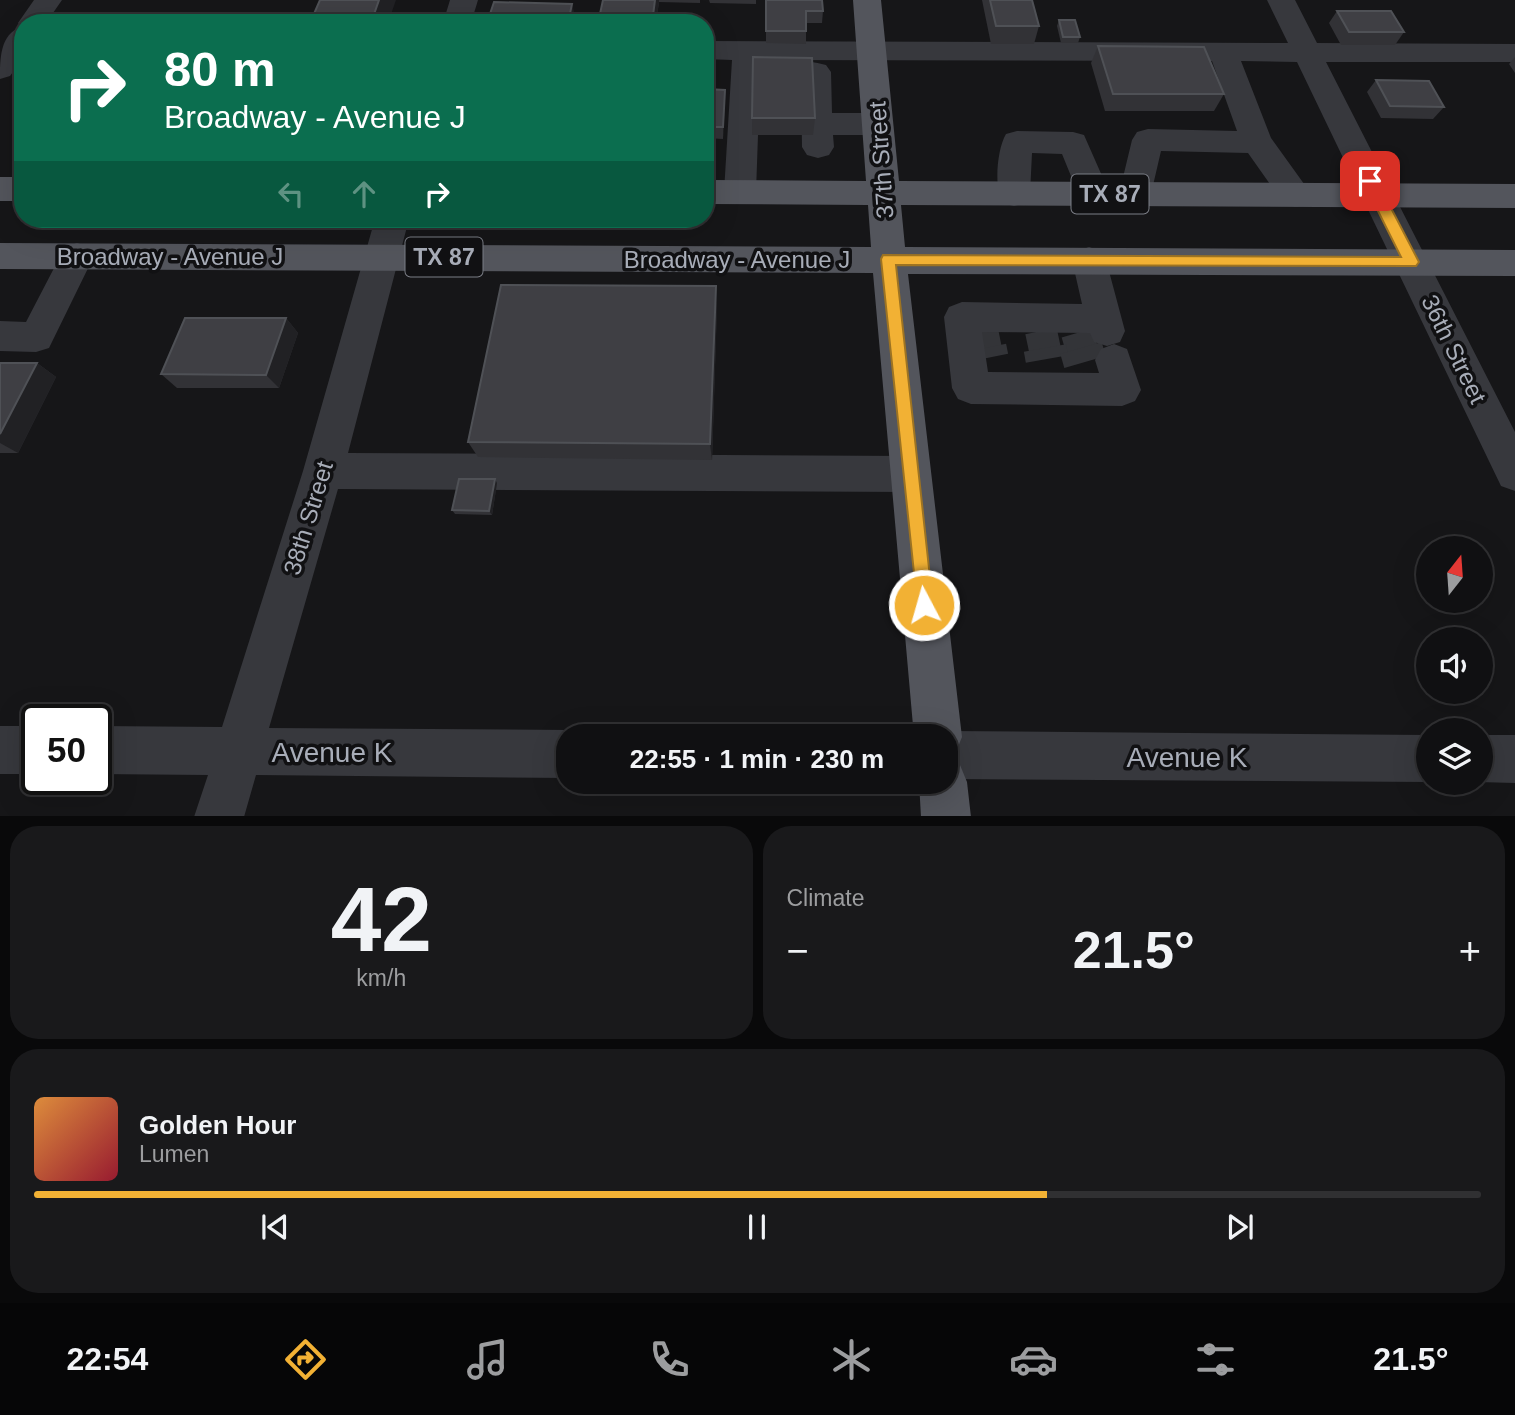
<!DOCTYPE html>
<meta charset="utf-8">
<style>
:root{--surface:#101012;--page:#19191b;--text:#f1f3f6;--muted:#9c9d9f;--line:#303032;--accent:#f2b134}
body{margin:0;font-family:Arial,sans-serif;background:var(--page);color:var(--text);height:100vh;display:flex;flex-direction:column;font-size:26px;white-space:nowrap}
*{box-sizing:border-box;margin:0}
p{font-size:23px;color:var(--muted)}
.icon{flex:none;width:38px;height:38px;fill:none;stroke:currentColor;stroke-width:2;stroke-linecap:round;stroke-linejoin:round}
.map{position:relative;height:816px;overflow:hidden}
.sheet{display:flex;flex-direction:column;gap:10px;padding:10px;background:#09090a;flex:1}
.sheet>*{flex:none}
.hud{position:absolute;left:14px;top:14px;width:700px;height:214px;border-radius:28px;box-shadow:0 7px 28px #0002,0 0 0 2px var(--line);background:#0b6e4f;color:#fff;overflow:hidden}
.needle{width:46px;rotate:17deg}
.controls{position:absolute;left:1416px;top:536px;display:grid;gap:14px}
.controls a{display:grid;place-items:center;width:77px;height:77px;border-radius:50%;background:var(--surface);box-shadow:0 7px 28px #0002,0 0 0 2px var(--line);font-size:35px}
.speed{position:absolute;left:21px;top:704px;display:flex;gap:14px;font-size:35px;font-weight:700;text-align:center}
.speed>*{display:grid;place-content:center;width:91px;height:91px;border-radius:50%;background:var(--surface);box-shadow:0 7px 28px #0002,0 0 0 2px var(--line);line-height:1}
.speed .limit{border:4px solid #111;border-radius:10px;background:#fff;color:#111}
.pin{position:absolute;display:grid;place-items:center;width:60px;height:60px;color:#fff;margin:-30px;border-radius:14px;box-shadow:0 4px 10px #0006}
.me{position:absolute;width:77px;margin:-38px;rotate:354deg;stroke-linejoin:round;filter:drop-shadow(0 0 5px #0008)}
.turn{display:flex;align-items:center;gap:24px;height:147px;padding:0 35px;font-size:32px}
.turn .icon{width:91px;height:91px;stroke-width:2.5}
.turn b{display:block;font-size:49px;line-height:60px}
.lanes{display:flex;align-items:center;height:66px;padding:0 35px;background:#0003;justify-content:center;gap:35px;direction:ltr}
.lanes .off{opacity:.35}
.big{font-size:52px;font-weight:700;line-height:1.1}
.sheet .tile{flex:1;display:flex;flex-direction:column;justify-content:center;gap:10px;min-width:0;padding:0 24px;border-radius:28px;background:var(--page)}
.sheet .dial{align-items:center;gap:0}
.dial b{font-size:91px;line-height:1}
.song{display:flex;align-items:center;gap:21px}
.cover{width:84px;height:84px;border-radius:10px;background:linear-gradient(135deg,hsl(30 70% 55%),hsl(350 70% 35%))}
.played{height:7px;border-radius:4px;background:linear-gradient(90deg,var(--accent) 70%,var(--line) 70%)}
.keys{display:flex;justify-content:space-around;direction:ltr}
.heat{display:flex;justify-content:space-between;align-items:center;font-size:38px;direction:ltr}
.sheet .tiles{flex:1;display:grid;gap:10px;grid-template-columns:1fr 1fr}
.tile:last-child{grid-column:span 2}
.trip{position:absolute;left:556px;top:724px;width:402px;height:70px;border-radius:28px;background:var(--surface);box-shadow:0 7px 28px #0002,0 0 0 2px var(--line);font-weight:700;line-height:70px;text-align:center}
.tab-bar{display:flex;height:112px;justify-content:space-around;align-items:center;background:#060607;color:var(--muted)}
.tab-bar .icon{width:49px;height:49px}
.tab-bar .selected{color:var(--accent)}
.tab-bar b{font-size:32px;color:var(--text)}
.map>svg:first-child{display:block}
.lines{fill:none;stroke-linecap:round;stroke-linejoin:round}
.minor-tunnel-far1{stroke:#333438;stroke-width:32;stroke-dasharray:32 16;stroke-linecap:butt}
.minor-tunnel{stroke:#333438;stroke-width:43;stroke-dasharray:43 21;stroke-linecap:butt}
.minor{fill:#37383d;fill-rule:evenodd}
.major{fill:#53555c;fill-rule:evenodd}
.wall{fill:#323236}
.shaded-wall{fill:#212124}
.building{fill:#3f3f44;stroke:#4f5156;stroke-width:2}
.route{fill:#f2b134;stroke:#9d7322;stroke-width:2}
.labels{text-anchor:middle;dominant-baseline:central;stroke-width:7;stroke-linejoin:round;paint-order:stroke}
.shield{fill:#111113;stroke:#7b7e86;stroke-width:2}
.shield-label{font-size:23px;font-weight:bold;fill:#a8adb8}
.street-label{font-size:24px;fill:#a8adb8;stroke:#111113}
.near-street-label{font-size:28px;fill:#a8adb8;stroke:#111113}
</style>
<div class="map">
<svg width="1515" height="817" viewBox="0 0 1515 817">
<rect width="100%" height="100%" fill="#161618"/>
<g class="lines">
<g class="minor-tunnel-far1">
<path d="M982,330L986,350"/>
<path d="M1041,331L1045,350"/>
<path d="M1077,333L1082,350"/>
</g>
<g class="minor-tunnel">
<path d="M985,348L987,358"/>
<path d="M1045,348L1047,359"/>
<path d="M1081,348L1085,362"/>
</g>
<g class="minor">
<path d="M34,0H62L46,23H23V58L10,76L0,79C0,59 0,34 21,27L18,23Z"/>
<path d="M450,0H478L471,23H443Z"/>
<path d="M1267,0H1295L1317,43L1515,44V62H1326L1515,432V491L1501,486L1297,62L1241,61L1271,138L1312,195L1308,204L1296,207L1284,204L1248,153L1161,151L1151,194L1147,203L1135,206L1123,203L1119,194L1132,140L1137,132L1148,129L1237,131L1212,61L761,60V64C780,58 807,60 826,65L831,72L832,113H878L889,116L893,124L889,132L878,135H833L834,147L829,155L818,158L807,155L802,147L801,81L760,78L756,192L752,201L740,204L728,201L724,192L732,60L705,59V41L1288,43Z"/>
<path d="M1017,131L1073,132L1084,135L1110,194L1106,203L1094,206L1082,203L1062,154L1032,153L1030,194L1026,203L1014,206L1002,203C994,187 997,149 1006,134Z"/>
<path d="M375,219H409L348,453L910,456L924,461L930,474L924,487L910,492L338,489L269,728L569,730L585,737H569V778L256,775L244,817H194L208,775L96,774V726L222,727L303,471Z"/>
<path d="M77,243L89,247L94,256L49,348L36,352L0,351V321L26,322L65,247Z"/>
<path d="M1089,247L1101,251L1106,260L1125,331L1120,342L1107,346L1094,342L1090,333L982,332L988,372L1099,373L1095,360L1101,349L1114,344L1127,349L1141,390L1135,401L1122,406L971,404L958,399L952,388L944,317L949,307L962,302L1082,304L1072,260L1077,251Z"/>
<rect x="0" y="726" width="37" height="48"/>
<path d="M947,731L1428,735L1430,782L947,779V737H933Z"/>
<path d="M1480,735H1515V783L1478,782H1480Z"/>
</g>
<g class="major">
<path d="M853,0H881L899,181L1515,184V208L901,205L905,247L1515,250V276L908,274L962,737L955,754L947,757V737H914L873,273L0,269V243L871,247L868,205L705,204V180L866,181Z"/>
<rect x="0" y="177" width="23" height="24"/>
<path d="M947,759L960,765L967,782L971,817H921L919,782H947Z"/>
</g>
</g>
<g class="wall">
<path d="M603,0H700V3L659,2L656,23H598Z"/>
<path d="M709,0H756V4L710,3Z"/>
<path d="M766,0L823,11L822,23H806V44L766,43Z"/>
<path d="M982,0H1032L1039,26L1034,44H991Z"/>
<path d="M1337,11L1404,32L1395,45H1341L1329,23Z"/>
<path d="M1059,20L1080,37L1078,43H1061L1057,26Z"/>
<path d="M1098,46L1224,94L1214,111H1105L1091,63Z"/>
<path d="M753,57L815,118L813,135H752Z"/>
<path d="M1515,57V73L1509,64Z"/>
<path d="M1376,80L1444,107L1433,119L1381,118L1367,92Z"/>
<path d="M705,89L725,90L723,139L705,138Z"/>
<path d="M717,305L712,460L478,457L468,442Z"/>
<path d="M286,318L298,333L279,388H177L161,374Z"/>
<path d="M0,363H37L56,377L18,453H0Z"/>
<path d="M497,483L492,515L455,514L452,510Z"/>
</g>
<g class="shaded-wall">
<path d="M379,0H396L388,23H371Z"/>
<path d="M655,0H659V2L656,23H652Z"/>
<path d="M572,4L575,16L573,23H568Z"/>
<path d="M725,90V102L723,139V127Z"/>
<path d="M716,286L717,305L712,460L710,444Z"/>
<path d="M286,318L298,333L279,388L266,375Z"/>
<path d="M37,363L56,377L18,453L0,443V434Z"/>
<path d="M495,479L497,483L492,515L489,511Z"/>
</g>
<g class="building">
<path d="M320,0H379L371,23H310Z"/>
<path d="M603,0H655L652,23H598Z"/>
<path d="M766,0H822L823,11H806V31H766Z"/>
<path d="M990,0H1032L1039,26H996Z"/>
<path d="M494,2L572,4L568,23H487Z"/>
<path d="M1337,11H1391L1404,32H1349Z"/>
<path d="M1059,20H1075L1080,37H1063Z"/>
<path d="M1098,46L1204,47L1224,94H1113Z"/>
<path d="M753,57L812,58L815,118H752Z"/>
<path d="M1376,80L1429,81L1444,107L1390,106Z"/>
<path d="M705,89L725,90L723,127H705Z"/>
<path d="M501,285L716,286L710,444L468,442Z"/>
<path d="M185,318H286L266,375L161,374Z"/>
<path d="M0,363H37L0,434Z"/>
<path d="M459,479H495L489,511L452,510Z"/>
</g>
<path class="route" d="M1370,176L1377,181L1419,262L1416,266L896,265L933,605L931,611L924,614L918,611L881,259L883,255L1401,257L1363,181Z"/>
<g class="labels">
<g class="shield">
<rect x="1071.5" y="174.5" width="77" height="39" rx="5"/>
<rect x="405.5" y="237.5" width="77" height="39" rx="5"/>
</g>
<g class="shield-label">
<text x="1110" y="194">TX 87</text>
<text x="444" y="257">TX 87</text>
</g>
<g class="street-label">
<text transform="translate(881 160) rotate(-94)">37th Street</text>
<text x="170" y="256">Broadway - Avenue J</text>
<text x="737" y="259">Broadway - Avenue J</text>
<text transform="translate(1454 349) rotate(64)">36th Street</text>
<text transform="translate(308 518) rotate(-73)">38th Street</text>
</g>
<g class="near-street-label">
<text x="332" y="752">Avenue K</text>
<text x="1187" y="757">Avenue K</text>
</g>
</g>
</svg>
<div class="controls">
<a><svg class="needle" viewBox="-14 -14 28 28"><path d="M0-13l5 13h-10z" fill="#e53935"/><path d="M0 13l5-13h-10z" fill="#9c9d9f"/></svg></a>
<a><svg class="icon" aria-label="sound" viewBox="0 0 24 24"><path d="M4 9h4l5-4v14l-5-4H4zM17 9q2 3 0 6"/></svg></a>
<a><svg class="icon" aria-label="layers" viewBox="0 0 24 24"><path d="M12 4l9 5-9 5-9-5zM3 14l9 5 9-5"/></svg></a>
</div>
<div class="speed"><div class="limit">50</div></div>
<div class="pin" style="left:1370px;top:181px;background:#d93025"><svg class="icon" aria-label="arrive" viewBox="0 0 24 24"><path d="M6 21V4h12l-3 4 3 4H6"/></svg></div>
<svg class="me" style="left:924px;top:605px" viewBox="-20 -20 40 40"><circle r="17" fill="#f2b134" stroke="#fff" stroke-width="3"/><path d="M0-11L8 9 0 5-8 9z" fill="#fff"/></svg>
<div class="trip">22:55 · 1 min · 230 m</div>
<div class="hud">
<div class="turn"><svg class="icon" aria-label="right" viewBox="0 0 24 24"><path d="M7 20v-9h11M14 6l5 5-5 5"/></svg><div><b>80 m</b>Broadway - Avenue J</div></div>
<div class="lanes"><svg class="icon off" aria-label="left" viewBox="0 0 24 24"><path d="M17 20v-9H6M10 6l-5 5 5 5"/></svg><svg class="icon off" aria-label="ahead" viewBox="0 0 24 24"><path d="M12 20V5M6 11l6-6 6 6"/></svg><svg class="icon" aria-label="right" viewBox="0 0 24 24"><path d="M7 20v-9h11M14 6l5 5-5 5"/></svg></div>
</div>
</div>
<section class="sheet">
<div class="tiles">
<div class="tile dial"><b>42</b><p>km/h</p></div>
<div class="tile"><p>Climate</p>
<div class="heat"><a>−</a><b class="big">21.5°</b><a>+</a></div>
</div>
<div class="tile">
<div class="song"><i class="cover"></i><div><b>Golden Hour</b><p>Lumen</p></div></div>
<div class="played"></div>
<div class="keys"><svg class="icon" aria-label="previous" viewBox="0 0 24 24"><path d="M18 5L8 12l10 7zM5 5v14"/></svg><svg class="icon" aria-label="pause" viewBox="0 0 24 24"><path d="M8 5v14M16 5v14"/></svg><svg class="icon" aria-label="next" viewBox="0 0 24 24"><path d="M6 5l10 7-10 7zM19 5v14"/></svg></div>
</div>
</div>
</section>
<nav class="tab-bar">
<b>22:54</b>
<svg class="icon selected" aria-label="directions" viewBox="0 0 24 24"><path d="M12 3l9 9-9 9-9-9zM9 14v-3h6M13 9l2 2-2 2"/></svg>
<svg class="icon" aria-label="music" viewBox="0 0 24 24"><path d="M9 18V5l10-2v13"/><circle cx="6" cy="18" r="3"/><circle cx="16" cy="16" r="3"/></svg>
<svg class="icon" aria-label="phone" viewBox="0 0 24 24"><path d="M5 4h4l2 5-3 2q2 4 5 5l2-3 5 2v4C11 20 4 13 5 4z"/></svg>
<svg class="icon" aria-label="climate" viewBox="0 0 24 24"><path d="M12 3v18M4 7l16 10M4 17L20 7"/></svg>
<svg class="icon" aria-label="car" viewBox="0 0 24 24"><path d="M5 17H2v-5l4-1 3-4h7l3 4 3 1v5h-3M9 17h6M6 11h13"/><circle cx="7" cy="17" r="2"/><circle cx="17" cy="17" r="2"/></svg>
<svg class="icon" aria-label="filters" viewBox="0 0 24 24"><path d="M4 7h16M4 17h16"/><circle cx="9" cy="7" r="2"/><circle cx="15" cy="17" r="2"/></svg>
<b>21.5°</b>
</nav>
